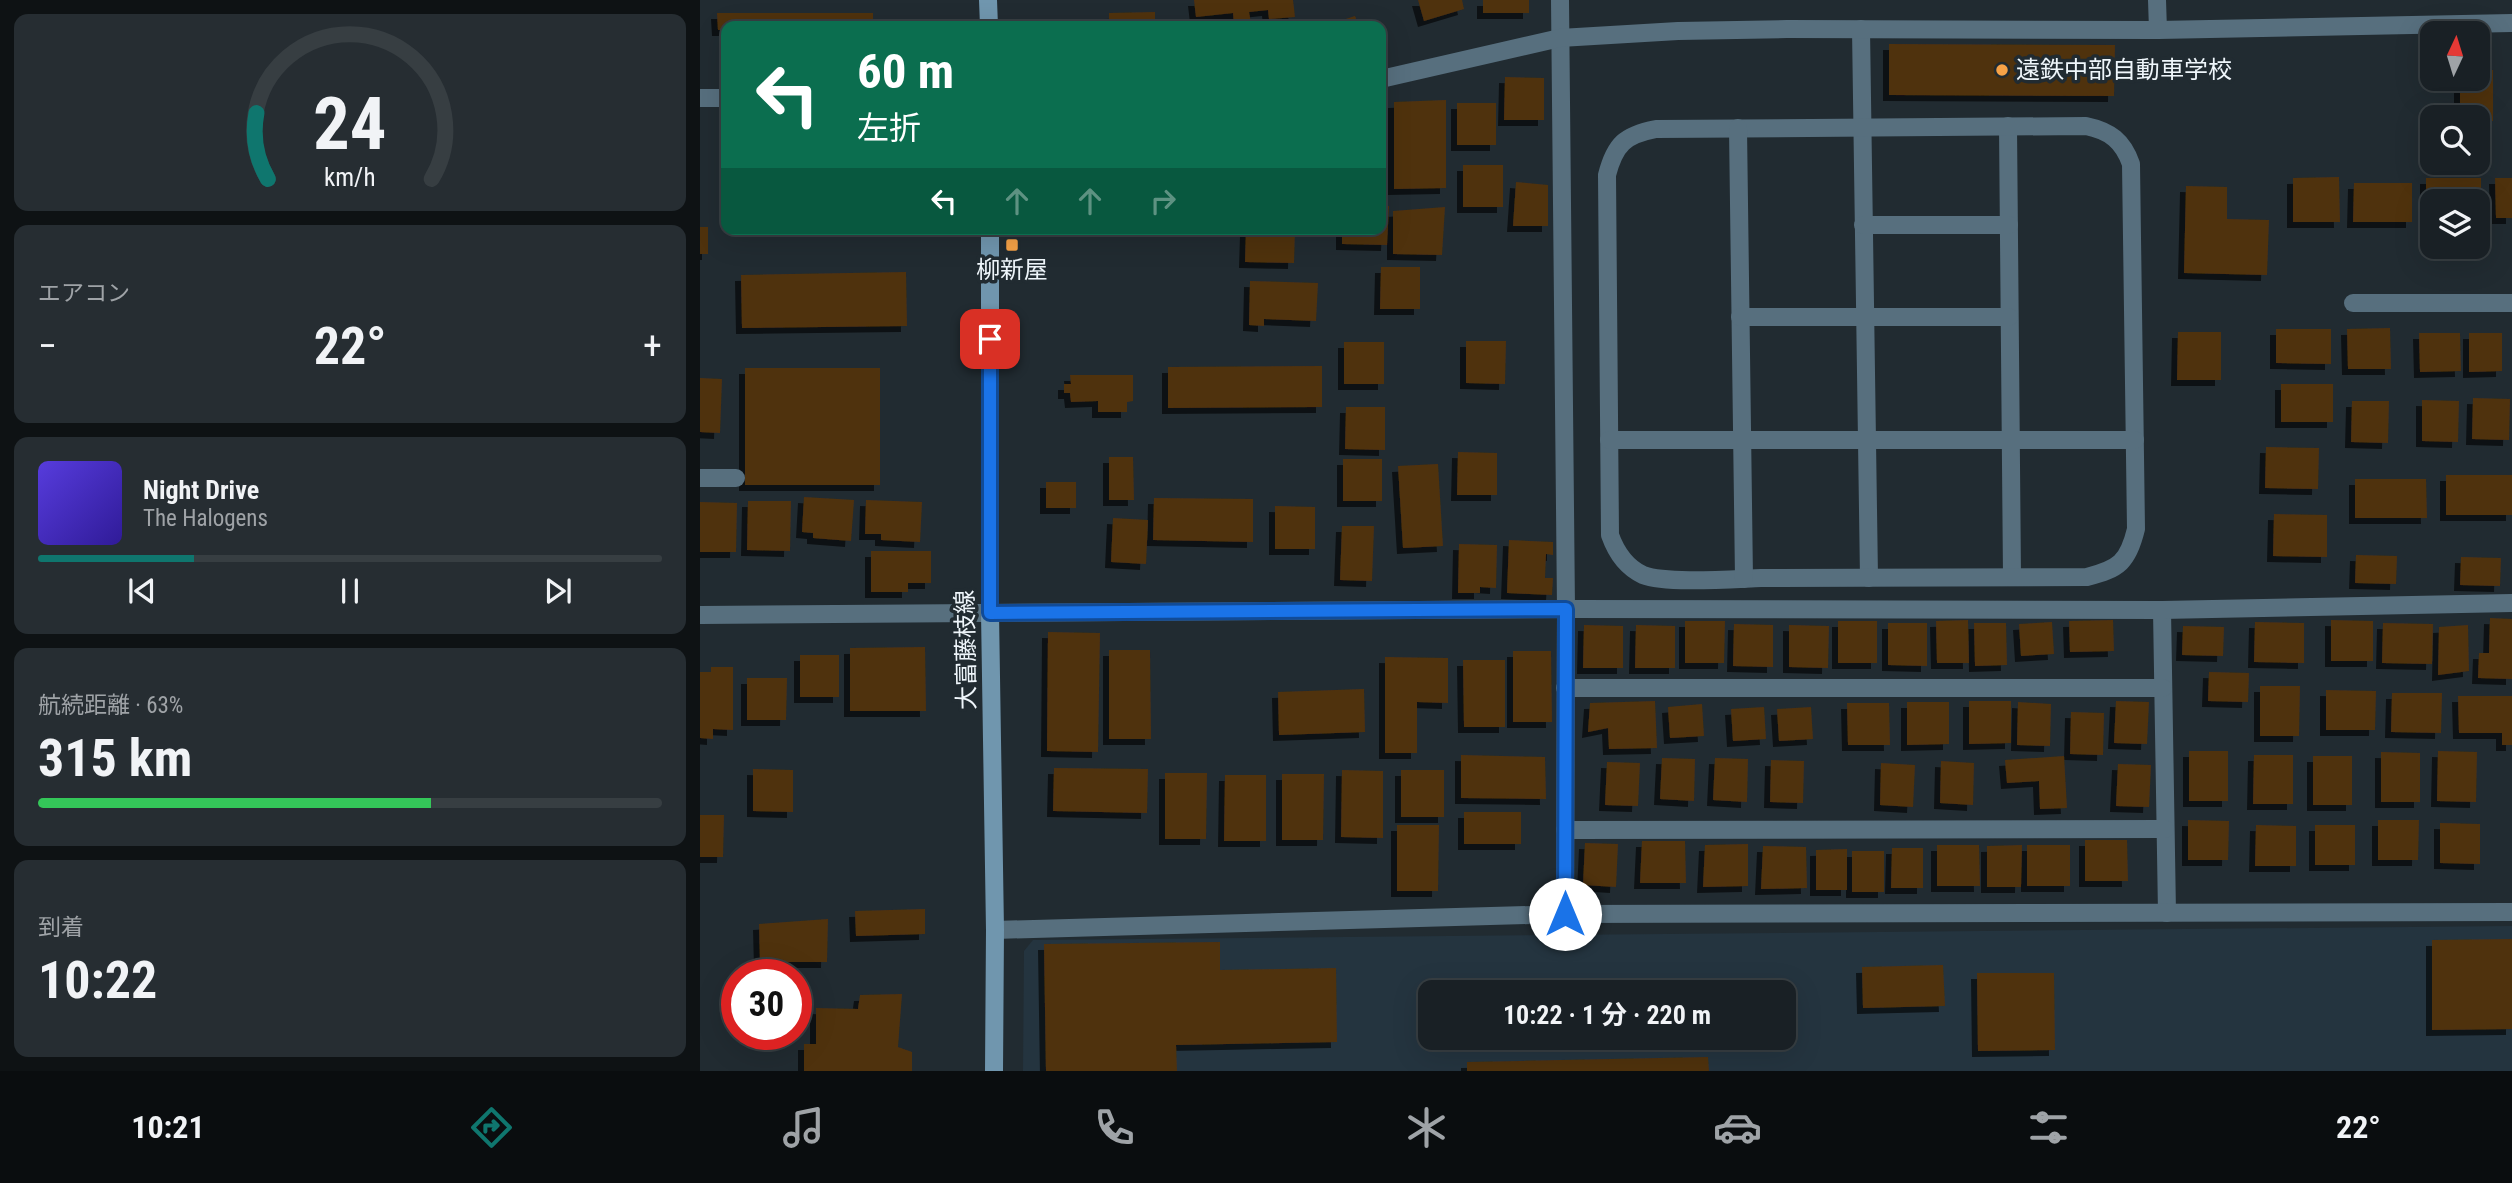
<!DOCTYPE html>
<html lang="ja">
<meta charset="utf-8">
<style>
:root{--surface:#192025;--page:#262d32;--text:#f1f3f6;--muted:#9fa3a7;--line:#373e42;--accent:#0f766e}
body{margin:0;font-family:"Roboto Condensed","Noto Sans JP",sans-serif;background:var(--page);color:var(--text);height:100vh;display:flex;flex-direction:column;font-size:26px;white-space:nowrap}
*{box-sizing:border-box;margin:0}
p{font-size:23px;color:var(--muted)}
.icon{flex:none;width:38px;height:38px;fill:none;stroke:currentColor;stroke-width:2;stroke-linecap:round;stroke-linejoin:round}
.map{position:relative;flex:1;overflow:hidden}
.sheet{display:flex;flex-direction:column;gap:14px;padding:14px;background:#0e1214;width:700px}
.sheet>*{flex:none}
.guide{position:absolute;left:21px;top:21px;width:665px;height:214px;border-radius:14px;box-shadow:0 7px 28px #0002,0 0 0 2px var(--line);background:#0b6e4f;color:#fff;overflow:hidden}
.needle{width:46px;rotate:4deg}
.fabs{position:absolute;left:1720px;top:21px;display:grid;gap:14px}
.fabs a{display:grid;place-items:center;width:70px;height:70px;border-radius:14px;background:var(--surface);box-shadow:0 7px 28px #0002,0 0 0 2px var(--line);font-size:35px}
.speed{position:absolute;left:21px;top:959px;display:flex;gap:14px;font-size:35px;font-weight:700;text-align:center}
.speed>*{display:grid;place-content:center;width:91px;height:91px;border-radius:50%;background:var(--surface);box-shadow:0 7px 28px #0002,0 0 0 2px var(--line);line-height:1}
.speed .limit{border:10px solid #d22;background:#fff;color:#111}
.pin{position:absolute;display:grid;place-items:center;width:60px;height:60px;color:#fff;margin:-30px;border-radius:14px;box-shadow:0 4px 10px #0006}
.me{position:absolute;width:77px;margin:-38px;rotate:0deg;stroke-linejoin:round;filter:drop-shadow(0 0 5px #0008)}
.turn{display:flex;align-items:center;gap:24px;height:147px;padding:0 21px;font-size:32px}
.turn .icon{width:91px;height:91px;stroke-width:2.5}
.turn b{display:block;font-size:49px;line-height:60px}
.lanes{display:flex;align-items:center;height:66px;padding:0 21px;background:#0003;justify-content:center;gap:35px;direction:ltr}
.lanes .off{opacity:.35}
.big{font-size:52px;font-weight:700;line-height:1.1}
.sheet .tile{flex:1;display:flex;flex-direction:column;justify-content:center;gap:10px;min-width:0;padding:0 24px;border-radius:14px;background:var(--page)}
.sheet .dial{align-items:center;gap:0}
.dial svg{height:182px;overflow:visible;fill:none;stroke:var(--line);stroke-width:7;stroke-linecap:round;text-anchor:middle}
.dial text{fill:var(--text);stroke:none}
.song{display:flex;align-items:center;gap:21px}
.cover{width:84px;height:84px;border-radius:10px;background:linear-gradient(135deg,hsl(250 70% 55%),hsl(250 70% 35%))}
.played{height:7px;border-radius:4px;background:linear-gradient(90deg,var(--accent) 25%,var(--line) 25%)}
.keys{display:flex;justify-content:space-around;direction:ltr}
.heat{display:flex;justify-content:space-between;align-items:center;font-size:38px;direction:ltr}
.charge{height:10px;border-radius:5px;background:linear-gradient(90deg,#34c759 63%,var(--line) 0)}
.trip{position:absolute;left:718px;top:980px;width:378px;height:70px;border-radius:14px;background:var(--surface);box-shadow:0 7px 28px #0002,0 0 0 2px var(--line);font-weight:700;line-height:70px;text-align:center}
.menu{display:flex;height:112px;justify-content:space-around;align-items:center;background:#0a0d0f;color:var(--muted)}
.menu .icon{width:49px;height:49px}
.menu .selected{color:var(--accent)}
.menu b{font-size:32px;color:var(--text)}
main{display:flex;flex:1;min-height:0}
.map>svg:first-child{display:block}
.built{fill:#24343f;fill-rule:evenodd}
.building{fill:#50310e;filter:url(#shadow)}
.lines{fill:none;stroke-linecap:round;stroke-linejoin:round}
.service{stroke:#576f7e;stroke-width:18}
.minor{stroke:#576f7e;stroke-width:18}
.secondary{stroke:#7096ae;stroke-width:18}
.route-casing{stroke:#114b97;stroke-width:18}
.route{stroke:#1a73e8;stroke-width:12}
.poi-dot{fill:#f6a247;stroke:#212b31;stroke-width:2.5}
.labels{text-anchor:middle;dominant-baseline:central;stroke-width:7;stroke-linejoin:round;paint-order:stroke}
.poi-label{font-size:24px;fill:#eff6fb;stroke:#212b31;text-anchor:start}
.street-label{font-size:24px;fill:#eff6fb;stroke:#212b31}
</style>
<main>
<section class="sheet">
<div class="tile dial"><svg viewBox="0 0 100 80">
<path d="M14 69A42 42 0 1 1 86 69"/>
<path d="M14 69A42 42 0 0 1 9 40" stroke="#0f766e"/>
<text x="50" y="56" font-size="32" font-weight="700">24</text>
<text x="50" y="72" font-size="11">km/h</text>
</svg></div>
<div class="tile"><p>エアコン</p>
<div class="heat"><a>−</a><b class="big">22°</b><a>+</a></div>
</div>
<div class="tile">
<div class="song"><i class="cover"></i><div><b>Night Drive</b><p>The Halogens</p></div></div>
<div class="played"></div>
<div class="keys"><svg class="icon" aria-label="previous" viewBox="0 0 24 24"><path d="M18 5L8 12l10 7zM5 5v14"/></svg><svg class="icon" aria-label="pause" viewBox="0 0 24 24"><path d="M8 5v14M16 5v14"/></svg><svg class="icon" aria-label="next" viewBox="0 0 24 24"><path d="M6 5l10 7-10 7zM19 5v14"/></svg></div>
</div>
<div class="tile"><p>航続距離 · 63%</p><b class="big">315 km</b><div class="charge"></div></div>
<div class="tile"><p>到着</p><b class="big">10:22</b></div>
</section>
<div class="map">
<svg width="1812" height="1071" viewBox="0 0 1812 1071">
<defs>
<filter id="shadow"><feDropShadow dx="-6" dy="6" stdDeviation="0" flood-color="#0009"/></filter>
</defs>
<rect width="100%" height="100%" fill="#212b31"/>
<path class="built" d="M1812,926V1071H323L324,951L333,940ZM730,992H1083V1038H730Z"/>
<g class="building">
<path d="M494,0H593L595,17L569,19L568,10L549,12L551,23L534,25L533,13L496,17Z"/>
<path d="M718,0H762L764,9L724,21Z"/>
<rect x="783" y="0" width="46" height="13"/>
<path d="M455,12V26H409V13Z"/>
<path d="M17,13H173V26H26V30H18Z"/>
<path d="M655,16L659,26H624Z"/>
<path d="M1189,44L1415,45L1414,96L1189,95Z"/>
<path d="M1778,69L1793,70V121H1778V117H1760V79H1778Z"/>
<path d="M805,77L844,78V120H804Z"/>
<path d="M746,100V188L694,189V102Z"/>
<rect x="757" y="103" width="39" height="42"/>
<rect x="763" y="165" width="40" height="42"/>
<path d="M1639,177L1640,222H1593V178Z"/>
<path d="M1726,178H1781V220H1778V201H1732V220H1726Z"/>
<path d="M1795,178H1812V218H1796Z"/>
<path d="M816,182L848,185V226H813Z"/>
<path d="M1654,183H1712V222H1653Z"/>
<path d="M1486,186L1527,187V219L1569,220L1567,275L1484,273Z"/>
<path d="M681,206H689L687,245L642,244V229H681Z"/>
<path d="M745,207L742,255L693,254V211Z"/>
<rect x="0" y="227" width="8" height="27"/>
<path d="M546,229H595L594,263L545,262Z"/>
<path d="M681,267H720V309H680Z"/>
<path d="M206,272L207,326L42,328L41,275Z"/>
<path d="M550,281L618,283L616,321L564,319V326L549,325Z"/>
<path d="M1690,328L1691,369H1648L1647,329Z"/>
<path d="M1576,329H1631V364L1576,363Z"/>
<path d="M1478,332H1521V380H1477Z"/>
<path d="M1719,333H1760L1761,371L1720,372Z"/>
<path d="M1769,333H1802V371L1769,372Z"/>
<path d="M766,341H806L805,384L766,383Z"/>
<rect x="644" y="342" width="40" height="42"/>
<path d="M622,366V407L468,408V367Z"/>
<rect x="45" y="368" width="135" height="117"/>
<path d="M370,375H433V401L427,402V412H398V401L371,402L370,393H364V384H371Z"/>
<path d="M0,378L22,379L20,433L0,432Z"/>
<rect x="1581" y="384" width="52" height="38"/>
<path d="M1773,398L1810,399L1809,440L1772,439Z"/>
<path d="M1722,400L1759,401L1758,442L1722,441Z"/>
<path d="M1652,401H1689L1688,443L1651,442Z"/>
<path d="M646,407H685V450L645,449Z"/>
<path d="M1566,447L1619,448L1618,489L1565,488Z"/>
<path d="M758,452L797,453V495H757Z"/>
<path d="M409,457H433L434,500H409Z"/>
<rect x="643" y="459" width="39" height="42"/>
<path d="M738,464L743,546L703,548L698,466Z"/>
<rect x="1746" y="475" width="66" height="40"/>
<path d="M1655,479H1726L1727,518H1655Z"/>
<rect x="346" y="482" width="30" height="26"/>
<path d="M104,497L154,500L151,541L113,538V533L102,532Z"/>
<path d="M454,498L553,499V542L453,540Z"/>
<path d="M166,500L222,502L220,542L181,540V534H165Z"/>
<path d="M48,501H91L90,551L47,550Z"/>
<path d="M0,502L37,503L36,552H0Z"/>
<path d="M575,506L615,507V549H575Z"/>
<path d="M1574,514L1627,515V557L1573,556Z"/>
<path d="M413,518L448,520L446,564L411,562Z"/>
<path d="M642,526H674L672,581L640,580Z"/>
<path d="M809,540L853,542V555L846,554L845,578H853L852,595L807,593Z"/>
<path d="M759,544L797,545L796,588L780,587V593H758Z"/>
<path d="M171,551H231V583H208V592H171Z"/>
<path d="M1656,555L1697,556L1696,584L1655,583Z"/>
<path d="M1761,557L1801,558L1800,586L1760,585Z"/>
<path d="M1790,618L1812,619V679L1778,678L1779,653H1789Z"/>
<path d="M1268,620L1269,663H1237L1236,621Z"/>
<path d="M1413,620L1414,651L1370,652L1369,621Z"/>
<path d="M1631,620L1673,621V661H1631Z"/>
<path d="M985,621H1025L1024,663H985Z"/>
<rect x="1138" y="621" width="39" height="42"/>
<path d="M1352,622L1354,654L1321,656L1319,624Z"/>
<path d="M1555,622L1604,623V663L1554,662Z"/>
<path d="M1188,623H1227V666L1188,665Z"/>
<path d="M1274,623H1306L1307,665L1275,666Z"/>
<path d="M1683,623L1733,624L1732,664L1682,663Z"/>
<path d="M1034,624L1073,625V667L1033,666Z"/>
<path d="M884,625L923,626V668H883Z"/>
<path d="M936,625L975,626V668H935Z"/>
<path d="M1089,625L1129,626L1128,668L1089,667Z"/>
<path d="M1768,625L1769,671L1738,675L1739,627Z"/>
<path d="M1483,626L1524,627L1523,656L1482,655Z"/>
<path d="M348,632L400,633L398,752L347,751Z"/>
<path d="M225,647L226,711H150V648Z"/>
<path d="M409,650H450L451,739H409Z"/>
<path d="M813,651H851L852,722H813Z"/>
<rect x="100" y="655" width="39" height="42"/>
<path d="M685,657L748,658V703L717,702V753H685Z"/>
<path d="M763,660H805V727H764Z"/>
<path d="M11,667H33V730L13,729V739L0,738V672H11Z"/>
<path d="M1509,672L1549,673L1548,702L1508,701Z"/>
<path d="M47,678H87L86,720H47Z"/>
<path d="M1560,686H1600L1599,736H1560Z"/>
<path d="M664,689L665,732L579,735L578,692Z"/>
<path d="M1626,690L1676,691L1675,730H1626Z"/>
<path d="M1692,693H1742L1741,733L1691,732Z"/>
<path d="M1758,696H1812V745H1802V733H1759Z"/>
<path d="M955,701L957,748L909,749L908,728L888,732L890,703Z"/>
<path d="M1269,701H1311V743L1269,744Z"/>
<path d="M1416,701L1449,702L1447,744L1414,743Z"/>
<path d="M1207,702H1249V744L1207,745Z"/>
<path d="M1318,702L1351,704L1350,746L1317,745Z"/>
<path d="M1147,703H1189L1190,745H1148Z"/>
<path d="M1002,704L1004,736L970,738L968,707Z"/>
<path d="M1064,707L1066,739L1033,741L1031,709Z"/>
<path d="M1111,707L1113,739L1079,741L1077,709Z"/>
<path d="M1371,712L1404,713L1403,755L1370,754Z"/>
<rect x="1489" y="751" width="39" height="50"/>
<path d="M1738,751L1777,752L1776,802L1737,801Z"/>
<path d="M1681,752L1720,753V802H1681Z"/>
<path d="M761,755L845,757L846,799L761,798Z"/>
<path d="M1554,755H1593V804H1553Z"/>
<path d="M1364,756L1367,808L1340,809L1339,781L1307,783L1305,760Z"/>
<rect x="1613" y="756" width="39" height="49"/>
<path d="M962,758L995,759L994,801L960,799Z"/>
<path d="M1015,758L1048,759L1047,802L1013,800Z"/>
<path d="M1071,760L1104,761L1103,803L1070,802Z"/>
<path d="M1241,761L1274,763L1273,805L1240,803Z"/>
<path d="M907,762L940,763L938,806L905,805Z"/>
<path d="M1181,763L1215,765L1213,807L1180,805Z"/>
<path d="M1418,764L1451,765L1449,807L1416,806Z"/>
<path d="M354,768L448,769L447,813L353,811Z"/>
<path d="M53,769L93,770V812L53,811Z"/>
<path d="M642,770L683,771V838L641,837Z"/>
<rect x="701" y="770" width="43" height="47"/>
<path d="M465,773H507L506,839H465Z"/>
<path d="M582,774H624L623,840H582Z"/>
<path d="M525,775H566V841H524Z"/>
<rect x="764" y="812" width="57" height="32"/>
<path d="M0,815H24L23,857H0Z"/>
<path d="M1488,820L1529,821L1528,860H1488Z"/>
<path d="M1678,820H1719L1718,860H1678Z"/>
<path d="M1740,823L1780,824V864L1740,863Z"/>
<path d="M697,825H739L738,891H697Z"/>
<path d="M1556,825L1596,826V866H1555Z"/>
<rect x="1615" y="825" width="40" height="40"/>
<path d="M1385,840H1427L1428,881H1385Z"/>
<path d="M942,841H985L986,883H940Z"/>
<path d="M885,843L918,844L916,887L883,885Z"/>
<path d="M1048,844V886L1003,887L1005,845Z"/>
<path d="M1237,845H1279L1280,886H1237Z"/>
<path d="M1322,845L1321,887H1287V846Z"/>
<rect x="1327" y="845" width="43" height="41"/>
<path d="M1063,846L1106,847L1107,888L1061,889Z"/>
<path d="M1192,848H1223V888H1191Z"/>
<path d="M1147,849V890H1116V850Z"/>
<rect x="1152" y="851" width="32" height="41"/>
<path d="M225,909V934L156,936L155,911Z"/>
<path d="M128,919L127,962H60L59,924Z"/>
<path d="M1812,939V1029L1732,1030V940Z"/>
<path d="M520,942V970L636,968L637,1042L476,1045L477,1071H346L344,944Z"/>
<path d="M1243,965L1245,1006L1163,1008L1162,967Z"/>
<path d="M1277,973H1354L1355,1050L1278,1051Z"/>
<path d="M202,994L198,1047L212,1052V1071H104V1044H116V1008L158,1009L160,995Z"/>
<path d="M1008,1057L1009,1071H767V1062Z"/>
</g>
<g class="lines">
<g class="service">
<path d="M1161,29L1169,578"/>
<path d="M1308,126L1312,577"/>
<path d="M1386,126C1410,131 1423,141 1431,164L1436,529C1428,562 1419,569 1387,577C1278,577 1169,578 1061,578C1033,579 966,584 943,575C926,567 916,552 910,535L907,175C915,144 925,135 956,129Z"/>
<path d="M1038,128L1044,579"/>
<path d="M1163,225H1309"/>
<path d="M1040,317H1309"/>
<path d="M909,440H1435"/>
</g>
<g class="minor">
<path d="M860,0L866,609L865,914"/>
<path d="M1457,0L1458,30"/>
<path d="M681,79L860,38L978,31L1087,29L1458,30L1812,23"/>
<path d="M0,98H26"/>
<path d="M1653,303H1812"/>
<path d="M0,478H36"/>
<path d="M1462,610L1467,913"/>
<path d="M0,615L866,609L1462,610L1812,603"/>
<path d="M865,688H1463"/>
<path d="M865,830L1465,829"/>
<path d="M295,930L865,914L1812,912"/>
</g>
<g class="secondary">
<path d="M288,0L289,26"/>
<path d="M290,229V613L295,930L294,1071"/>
</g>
</g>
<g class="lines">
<g class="route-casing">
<path id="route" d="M290,339V613L866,609L865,914"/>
</g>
<use href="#route" class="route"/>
</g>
<g class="poi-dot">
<circle cx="1302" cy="70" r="7"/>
<rect x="305" y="238" width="14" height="14" rx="3.5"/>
</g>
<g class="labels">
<g class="poi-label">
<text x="1316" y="70">遠鉄中部自動車学校</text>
<text x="312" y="270" text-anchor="middle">柳新屋</text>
</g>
<g class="street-label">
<text transform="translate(266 650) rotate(-91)">大富藤枝線</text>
</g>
</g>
</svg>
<div class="fabs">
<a><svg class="needle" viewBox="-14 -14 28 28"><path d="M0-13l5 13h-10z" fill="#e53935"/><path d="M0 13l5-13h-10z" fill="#9fa3a7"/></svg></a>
<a><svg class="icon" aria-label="search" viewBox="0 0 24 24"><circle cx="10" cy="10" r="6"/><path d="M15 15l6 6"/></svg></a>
<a><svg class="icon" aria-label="layers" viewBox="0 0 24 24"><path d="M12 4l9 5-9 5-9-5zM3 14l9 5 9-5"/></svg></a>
</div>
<div class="speed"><div class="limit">30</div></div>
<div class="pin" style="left:290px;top:339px;background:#d93025"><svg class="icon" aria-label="arrive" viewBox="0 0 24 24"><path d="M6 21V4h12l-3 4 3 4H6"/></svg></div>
<svg class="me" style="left:865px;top:914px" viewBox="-20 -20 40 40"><circle r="19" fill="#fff"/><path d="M0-13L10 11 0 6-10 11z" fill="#1a73e8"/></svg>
<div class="trip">10:22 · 1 分 · 220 m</div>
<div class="guide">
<div class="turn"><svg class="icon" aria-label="left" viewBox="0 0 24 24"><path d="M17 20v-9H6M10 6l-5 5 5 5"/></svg><div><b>60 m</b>左折</div></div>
<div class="lanes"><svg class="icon" aria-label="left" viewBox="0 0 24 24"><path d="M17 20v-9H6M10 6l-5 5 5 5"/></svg><svg class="icon off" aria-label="ahead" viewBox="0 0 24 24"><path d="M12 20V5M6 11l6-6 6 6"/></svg><svg class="icon off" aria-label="ahead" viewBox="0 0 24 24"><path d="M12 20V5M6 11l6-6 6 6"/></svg><svg class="icon off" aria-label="right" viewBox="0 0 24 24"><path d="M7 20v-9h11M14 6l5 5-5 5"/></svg></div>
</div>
</div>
</main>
<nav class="menu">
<b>10:21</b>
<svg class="icon selected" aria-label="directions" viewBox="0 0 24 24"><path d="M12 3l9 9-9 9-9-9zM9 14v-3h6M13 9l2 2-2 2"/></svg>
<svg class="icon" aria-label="music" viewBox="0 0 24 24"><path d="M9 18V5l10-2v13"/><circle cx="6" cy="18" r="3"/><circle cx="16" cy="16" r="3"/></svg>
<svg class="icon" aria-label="phone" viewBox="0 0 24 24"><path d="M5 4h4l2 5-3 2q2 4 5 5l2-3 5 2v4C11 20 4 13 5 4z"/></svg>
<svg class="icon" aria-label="climate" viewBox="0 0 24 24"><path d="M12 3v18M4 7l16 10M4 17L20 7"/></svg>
<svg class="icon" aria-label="car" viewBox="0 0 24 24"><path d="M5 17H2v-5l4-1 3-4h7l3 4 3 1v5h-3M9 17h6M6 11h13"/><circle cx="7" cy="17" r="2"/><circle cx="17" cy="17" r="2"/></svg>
<svg class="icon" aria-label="filters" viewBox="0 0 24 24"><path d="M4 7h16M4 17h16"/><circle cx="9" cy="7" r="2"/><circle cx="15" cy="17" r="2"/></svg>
<b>22°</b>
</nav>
